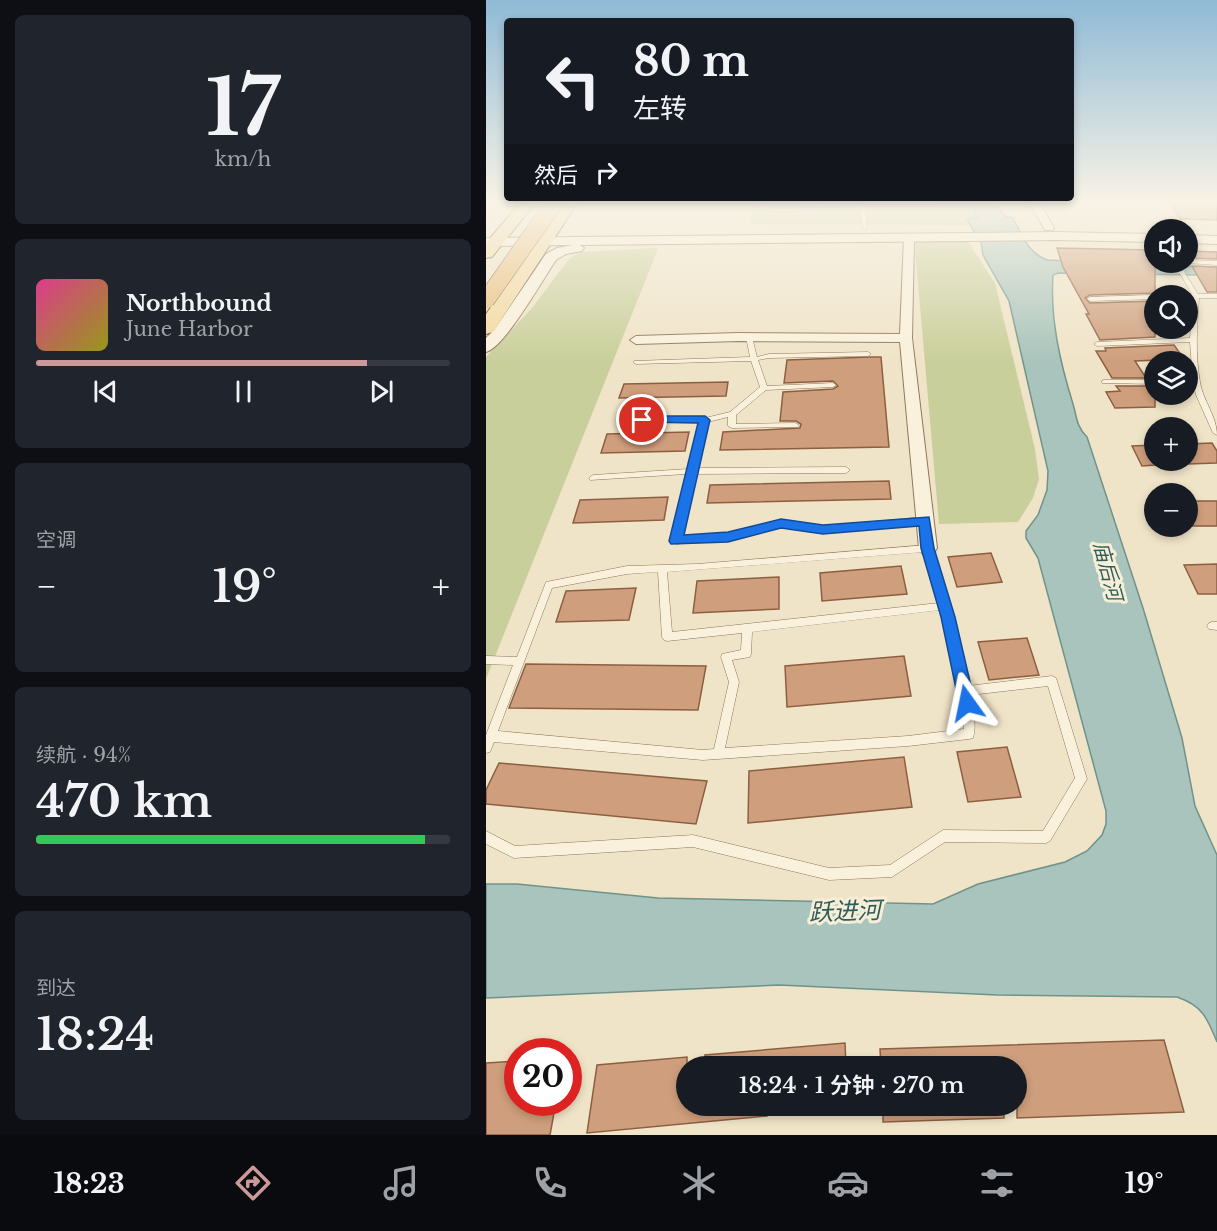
<!DOCTYPE html>
<html lang="zh">
<meta charset="utf-8">
<style>
:root{--surface:#171b24;--page:#20242c;--text:#f1f3f6;--muted:#9ea1a6;--line:#363941;--accent:#cc999b}
body{margin:0;font-family:"Libre Baskerville","Noto Sans SC",serif;background:var(--page);color:var(--text);height:100vh;display:flex;flex-direction:column;font-size:22px;white-space:nowrap}
*{box-sizing:border-box;margin:0}
p{font-size:20px;color:var(--muted)}
.icon{flex:none;width:33px;height:33px;fill:none;stroke:currentColor;stroke-width:2;stroke-linecap:round;stroke-linejoin:round}
.map{position:relative;flex:1;overflow:hidden}
.details{display:flex;flex-direction:column;gap:15px;padding:15px;background:#0d0f14;width:486px}
.details>*{flex:none}
.hud{position:absolute;left:18px;top:18px;width:570px;height:183px;border-radius:6px;box-shadow:0 3px 9px #0003;background:#171b24;color:var(--text);overflow:hidden}
.controls{position:absolute;left:658px;top:219px;display:grid;gap:12px}
.controls a{display:grid;place-items:center;width:54px;height:54px;border-radius:50%;background:var(--surface);box-shadow:0 3px 9px #0003;font-size:30px}
.speed{position:absolute;left:18px;top:1038px;display:flex;gap:12px;font-size:30px;font-weight:700;text-align:center}
.speed>*{display:grid;place-content:center;width:78px;height:78px;border-radius:50%;background:var(--surface);box-shadow:0 3px 9px #0003;line-height:1}
.speed .limit{border:9px solid #d22;background:#fff;color:#111}
.pin{position:absolute;display:grid;place-items:center;width:51px;height:51px;color:#fff;margin:-26px;border:3px solid #fff;border-radius:50%;box-shadow:0 2px 6px #0007}
.me{position:absolute;width:66px;margin:-33px;rotate:348deg;stroke-linejoin:round;filter:drop-shadow(0 0 4px #0008)}
.turn{display:flex;align-items:center;gap:21px;height:126px;padding:0 30px;font-size:27px}
.turn .icon{width:78px;height:78px;stroke-width:2.5}
.turn b{display:block;font-size:42px;line-height:51px}
.then{display:flex;align-items:center;height:57px;padding:0 30px;background:#0003;gap:12px;font-size:22px}
.big{font-size:45px;font-weight:600;line-height:1.1}
.details .widget{flex:1;display:flex;flex-direction:column;justify-content:center;gap:9px;min-width:0;padding:0 21px;border-radius:9px;background:var(--page)}
.details .dial{align-items:center;gap:0}
.dial b{font-size:78px;line-height:1}
.song{display:flex;align-items:center;gap:18px}
.cover{width:72px;height:72px;border-radius:9px;background:linear-gradient(135deg,hsl(330 70% 55%),hsl(60 70% 35%))}
.played{height:6px;border-radius:3px;background:linear-gradient(90deg,var(--accent) 80%,var(--line) 80%)}
.keys{display:flex;justify-content:space-around;direction:ltr}
.heat{display:flex;justify-content:space-between;align-items:center;font-size:33px;direction:ltr}
.charge{height:9px;border-radius:4px;background:linear-gradient(90deg,#34c759 94%,var(--line) 0)}
.trip{position:absolute;left:190px;top:1056px;width:351px;height:60px;border-radius:30px;background:var(--surface);box-shadow:0 3px 9px #0003;font-weight:600;line-height:60px;text-align:center}
.dock{display:flex;height:96px;justify-content:space-around;align-items:center;background:#090b0e;color:var(--muted)}
.dock .icon{width:42px;height:42px}
.dock .current{color:var(--accent)}
.dock b{font-size:27px;color:var(--text)}
main{display:flex;flex:1;min-height:0}
.map>svg:first-child{display:block}
.green{fill:#c9cf9b}
.water{fill:#a9c4bc;stroke:#6f938a;stroke-width:1.5}
.building{fill:#cf9f7d;stroke:#8d5f41;stroke-width:1.5}
.lines{fill:none;stroke-linecap:round;stroke-linejoin:round}
.service-casing{stroke:#8d765c;stroke-width:1}
.minor-casing{stroke:#8d765c;stroke-width:2}
.tertiary-casing{stroke:#8d765c;stroke-width:2}
.primary-casing{stroke:#5b4430;stroke-width:2}
.service{fill:#faf1dc;fill-rule:evenodd}
.minor{fill:#faf1dc;fill-rule:evenodd}
.tertiary{fill:#faf1dc;fill-rule:evenodd}
.primary{fill:#f3d9a0;fill-rule:evenodd}
.trunk-bridge-casing{stroke:#5b4430;stroke-width:18;stroke-linecap:butt}
.trunk-bridge{stroke:#eabe7c;stroke-width:17}
.route{fill:#1a73e8;stroke:#114b97;stroke-width:1.5}
.labels{text-anchor:middle;dominant-baseline:central;stroke-width:6;stroke-linejoin:round;paint-order:stroke}
.water-label{font-size:20px;font-style:italic;fill:#2f5d5a;stroke:#f7eed8}
.near-water-label{font-size:24px;font-style:italic;fill:#2f5d5a;stroke:#f7eed8}
</style>
<main>
<section class="details">
<div class="widget dial"><b>17</b><p>km/h</p></div>
<div class="widget">
<div class="song"><i class="cover"></i><div><b>Northbound</b><p>June Harbor</p></div></div>
<div class="played"></div>
<div class="keys"><svg class="icon" aria-label="previous" viewBox="0 0 24 24"><path d="M18 5L8 12l10 7zM5 5v14"/></svg><svg class="icon" aria-label="pause" viewBox="0 0 24 24"><path d="M8 5v14M16 5v14"/></svg><svg class="icon" aria-label="next" viewBox="0 0 24 24"><path d="M6 5l10 7-10 7zM19 5v14"/></svg></div>
</div>
<div class="widget"><p>空调</p>
<div class="heat"><a>−</a><b class="big">19°</b><a>+</a></div>
</div>
<div class="widget"><p>续航 · 94%</p><b class="big">470 km</b><div class="charge"></div></div>
<div class="widget"><p>到达</p><b class="big">18:24</b></div>
</section>
<div class="map">
<svg width="731" height="1135" viewBox="0 0 731 1135">
<rect width="100%" height="100%" fill="#f0e4c8"/>
<g class="green">
<path d="M267,202H484L490,217L481,218L482,225L267,224L264,220Z"/>
<path d="M428,237L481,240L509,283L549,449L553,479L547,498L532,522L453,524Z"/>
<path d="M167,248L172,249L0,679V357L46,308L83,259L94,252Z"/>
</g>
<path class="water" d="M484,202H510L518,216L527,218C536,235 542,253 561,260L712,267L716,275L572,273L567,275C564,319 574,362 587,404C591,417 590,426 601,437L657,608L696,738L709,806L731,855V1042C721,1018 717,1006 691,997L511,995L293,985L0,998V884H31L172,898L447,904L492,884L579,862L601,851L616,835L620,824V811L552,558L540,538V531L552,515L561,490L562,471L523,301L497,255L495,242L481,220L491,217Z"/>
<g class="building">
<path d="M684,202H731V220L694,219Z"/>
<path d="M571,248L669,250V293L604,295L599,298L604,303L669,301V337L614,340L600,314H603L577,267Z"/>
<path d="M702,251L731,252V259L702,258Z"/>
<path d="M706,266L731,267V292H721Z"/>
<path d="M688,345L698,359L649,361L660,378H626L610,351H620L619,348Z"/>
<path d="M385,357H395L403,447L234,450L237,432L314,428L315,424L310,421H294L297,392L347,389L352,386L347,381L298,383L301,360Z"/>
<path d="M242,382L240,396L133,398L138,384Z"/>
<path d="M630,386H666L669,391V407L629,408L620,392L634,391Z"/>
<path d="M203,432L199,451L115,453L121,434Z"/>
<path d="M726,443L731,451V463L702,464V444Z"/>
<path d="M669,445V465L656,466L646,446Z"/>
<path d="M403,481L405,499L221,503L224,485Z"/>
<path d="M182,497L178,520L87,523L94,500Z"/>
<rect x="702" y="501" width="29" height="25"/>
<path d="M505,553L516,582L471,587L462,557Z"/>
<path d="M731,564V594H712L698,565Z"/>
<path d="M415,566L421,594L336,601L334,573Z"/>
<path d="M293,577V609L207,613L211,581Z"/>
<path d="M150,588L143,620L70,622L80,591Z"/>
<path d="M541,638L553,675L503,680L492,642Z"/>
<path d="M418,656L425,696L301,707L299,666Z"/>
<path d="M40,664L220,666L212,710L23,708Z"/>
<path d="M521,747L535,797L482,802L471,752Z"/>
<path d="M418,757L426,807L262,823L263,771Z"/>
<path d="M13,763L221,781L210,824L0,804V790Z"/>
<path d="M678,1040L698,1112L531,1118V1066H395L394,1049Z"/>
<path d="M359,1043L360,1066H220L219,1055Z"/>
<path d="M201,1057V1106H280L281,1116L101,1133L111,1065Z"/>
<path d="M32,1061V1102H70L64,1135H0V1063Z"/>
<path d="M397,1106H518V1118L397,1122Z"/>
</g>
<g class="lines">
<g class="service-casing">
<g id="service">
<path d="M280,202H284L283,208L285,209L374,207V205L376,204H378L379,207H448L450,208L448,209L379,210L381,229L379,230L377,229L374,210L285,211L279,209Z"/>
<path d="M702,260L731,261V265L700,263L702,262Z"/>
<path d="M687,262H692L712,294H731V298H713C711,326 709,354 714,382C717,401 731,416 731,435L727,433L710,395L707,382L704,342L611,346L608,344L611,342L704,338L707,298H702V296H699L706,294Z"/>
<path d="M669,295V299L604,301L601,299L604,297Z"/>
<path d="M263,335L266,337L271,357L283,354L382,352L385,354L382,356L283,358L272,360L281,386L347,383L350,385L347,387L280,390L250,415V424L309,423L313,425L312,427L246,428L242,426V417L222,422L210,468L360,467L364,470L360,473L208,474L195,537L242,534L295,521L337,526L438,517L442,520L441,522L337,532L295,527L242,540L190,544L186,541L200,474L104,480L103,478L107,475L202,469L215,422H153V418H219L244,412L274,387L265,361L150,364L147,362L148,361L264,357L260,337Z"/>
<path d="M618,380H669V384L616,383V381Z"/>
<path d="M442,545L446,548L467,617L482,686L566,676L570,678L571,681L601,779L564,841L560,843L459,842L406,877L343,880L207,847L28,858L0,844V831L29,846L207,835L343,868L404,865L457,830L557,831L589,778L562,686L484,695C487,709 491,724 487,738L483,739L422,746L217,760L8,742L4,752L0,753V735L27,665L0,664V656L31,657L60,582L141,566L211,564ZM439,552L453,603L186,632L181,572ZM172,572L176,637L178,640L181,641L256,633L255,650L236,654L235,657L243,682L228,749L217,750L12,731L66,588L141,574ZM455,610L478,715V729L422,736L239,748L253,682L246,660L264,657L265,654L266,632Z"/>
<path d="M726,622H731V630L723,629L721,626L723,623Z"/>
</g>
</g>
<g class="minor-casing">
<g id="minor">
<path d="M543,202H553L568,228L567,230H559Z"/>
<path d="M423,235L428,238L426,338L451,548L448,553L442,555L436,553L433,548L414,342L253,341L150,344L144,340L150,336L253,333L414,334L418,238Z"/>
</g>
</g>
<g class="tertiary-casing">
<g id="tertiary">
<path d="M569,232L669,234V242L569,240L94,245L98,248L96,251L80,254L70,260C57,279 19,347 0,352V338L8,330L60,254L71,248L87,245L0,246V238Z"/>
<path d="M702,235L731,236V244L702,243Z"/>
</g>
</g>
<g class="primary-casing">
<g id="primary">
<path d="M35,202H50L6,257L0,258V243Z"/>
<path d="M78,202H92L7,332L0,334V314Z"/>
</g>
</g>
<use href="#service" class="service"/>
<use href="#minor" class="minor"/>
<use href="#tertiary" class="tertiary"/>
<use href="#primary" class="primary"/>
<g class="trunk-bridge-casing">
<path id="trunk-bridge" d="M0,300L69,202"/>
</g>
<use href="#trunk-bridge" class="trunk-bridge"/>
</g>
<linearGradient id="sky" x2="0" y2="1"><stop stop-color="#8fbad6"/><stop offset="0.56" stop-color="#f8f3e6"/><stop offset="1" stop-color="#f8f3e6" stop-opacity="0"/></linearGradient>
<rect width="731" height="361" fill="url(#sky)"/>
<path class="route" d="M156,416H219L224,420L198,535L242,532L295,519L337,525L443,517L448,548L469,617L489,703L486,708L481,710L475,708L473,703L455,617L435,548L433,526L337,534L295,528L242,542L185,544L183,541L212,423L152,422L151,420Z"/>
<g class="labels">
<g class="water-label">
<text transform="translate(622 571) rotate(75)">庙后河</text>
</g>
<g class="near-water-label">
<text transform="translate(359 911) rotate(-2)">跃进河</text>
</g>
</g>
</svg>
<div class="controls">
<a><svg class="icon" aria-label="sound" viewBox="0 0 24 24"><path d="M4 9h4l5-4v14l-5-4H4zM17 9q2 3 0 6"/></svg></a>
<a><svg class="icon" aria-label="search" viewBox="0 0 24 24"><circle cx="10" cy="10" r="6"/><path d="M15 15l6 6"/></svg></a>
<a><svg class="icon" aria-label="layers" viewBox="0 0 24 24"><path d="M12 4l9 5-9 5-9-5zM3 14l9 5 9-5"/></svg></a>
<a>+</a>
<a>−</a>
</div>
<div class="speed"><div class="limit">20</div></div>
<div class="pin" style="left:156px;top:420px;background:#d93025"><svg class="icon" aria-label="arrive" viewBox="0 0 24 24"><path d="M6 21V4h12l-3 4 3 4H6"/></svg></div>
<svg class="me" style="left:481px;top:703px" viewBox="-20 -20 40 40"><path d="M0-17L14 15 0 8-14 15z" fill="#1a73e8" stroke="#fff" stroke-width="4"/></svg>
<div class="trip">18:24 · 1 分钟 · 270 m</div>
<div class="hud">
<div class="turn"><svg class="icon" aria-label="left" viewBox="0 0 24 24"><path d="M17 20v-9H6M10 6l-5 5 5 5"/></svg><div><b>80 m</b>左转</div></div>
<div class="then">然后<svg class="icon" aria-label="right" viewBox="0 0 24 24"><path d="M7 20v-9h11M14 6l5 5-5 5"/></svg></div>
</div>
</div>
</main>
<nav class="dock">
<b>18:23</b>
<svg class="icon current" aria-label="directions" viewBox="0 0 24 24"><path d="M12 3l9 9-9 9-9-9zM9 14v-3h6M13 9l2 2-2 2"/></svg>
<svg class="icon" aria-label="music" viewBox="0 0 24 24"><path d="M9 18V5l10-2v13"/><circle cx="6" cy="18" r="3"/><circle cx="16" cy="16" r="3"/></svg>
<svg class="icon" aria-label="phone" viewBox="0 0 24 24"><path d="M5 4h4l2 5-3 2q2 4 5 5l2-3 5 2v4C11 20 4 13 5 4z"/></svg>
<svg class="icon" aria-label="climate" viewBox="0 0 24 24"><path d="M12 3v18M4 7l16 10M4 17L20 7"/></svg>
<svg class="icon" aria-label="car" viewBox="0 0 24 24"><path d="M5 17H2v-5l4-1 3-4h7l3 4 3 1v5h-3M9 17h6M6 11h13"/><circle cx="7" cy="17" r="2"/><circle cx="17" cy="17" r="2"/></svg>
<svg class="icon" aria-label="filters" viewBox="0 0 24 24"><path d="M4 7h16M4 17h16"/><circle cx="9" cy="7" r="2"/><circle cx="15" cy="17" r="2"/></svg>
<b>19°</b>
</nav>
